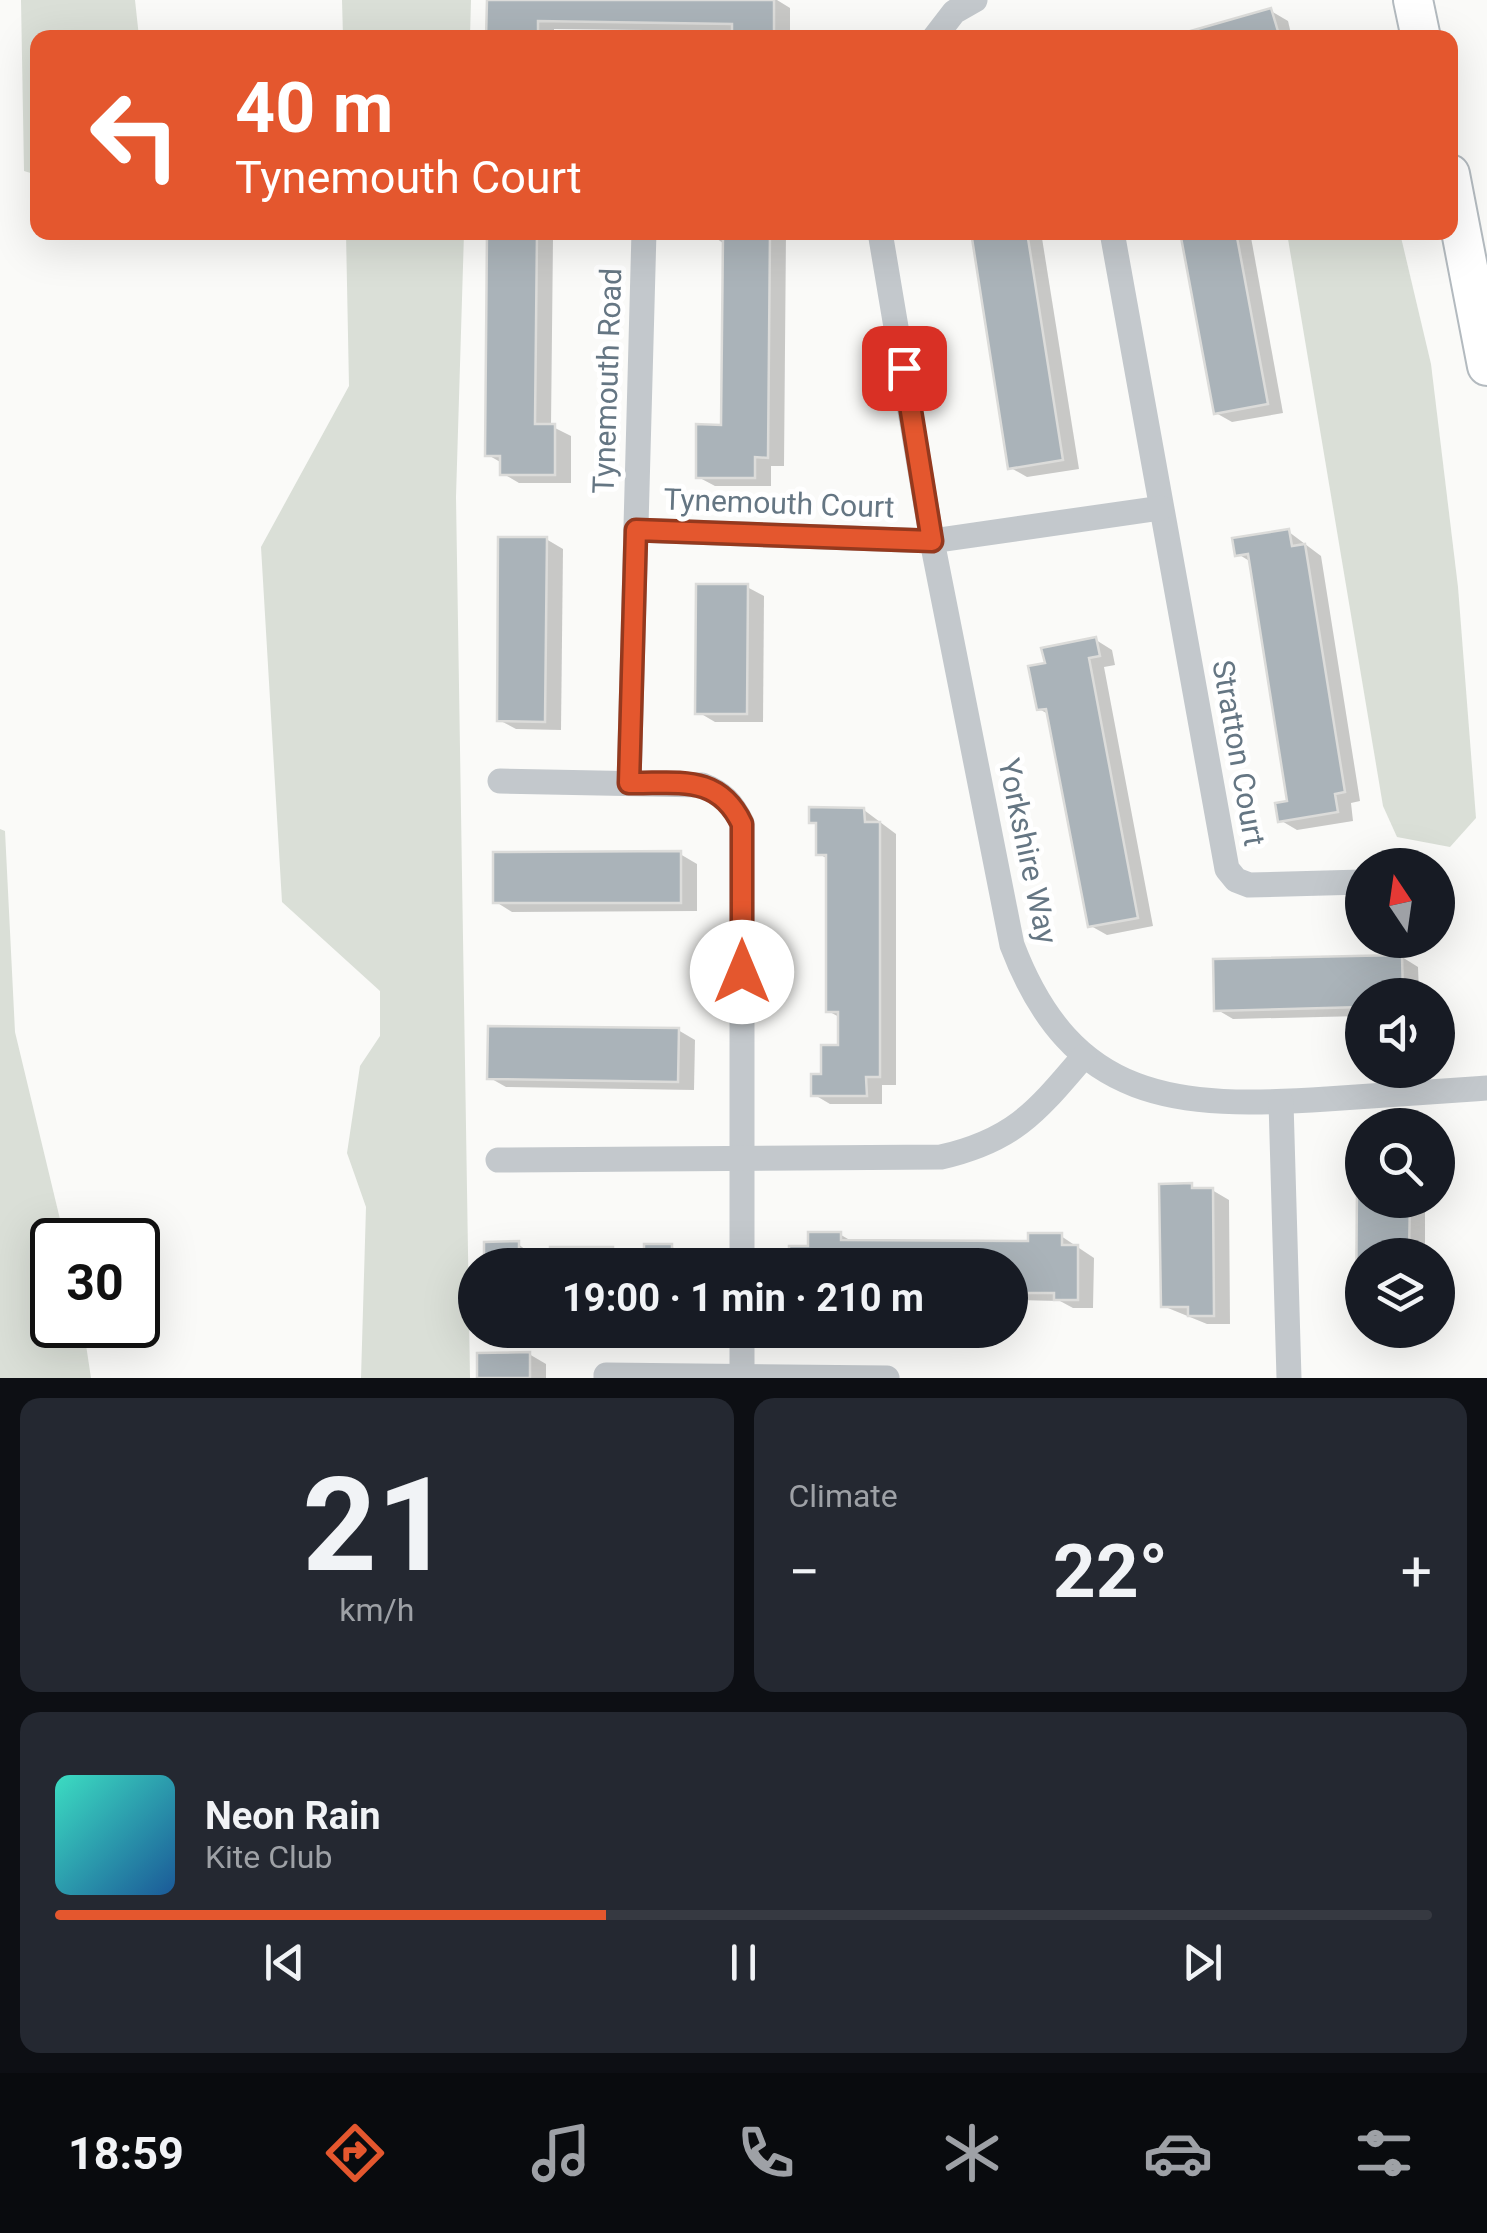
<!DOCTYPE html>
<meta charset="utf-8">
<style>
:root{--surface:#171b24;--page:#242831;--text:#f1f3f6;--muted:#9ea1a6;--line:#363941;--accent:#e4572e}
body{margin:0;font-family:Roboto,sans-serif;background:var(--page);color:var(--text);height:100vh;display:flex;flex-direction:column;font-size:38px;white-space:nowrap}
*{box-sizing:border-box;margin:0}
p{font-size:32px;color:var(--muted)}
.icon{flex:none;width:55px;height:55px;fill:none;stroke:currentColor;stroke-width:2;stroke-linecap:round;stroke-linejoin:round}
.map{position:relative;height:1378px;overflow:hidden}
.sheet{display:flex;flex-direction:column;gap:20px;padding:20px;background:#0d0f14;flex:1}
.sheet>*{flex:none}
.hud{position:absolute;left:30px;top:30px;width:1428px;height:210px;border-radius:20px;box-shadow:0 10px 40px #0002;background:#e4572e;color:#fff;overflow:hidden}
.needle{width:65px;rotate:347deg}
.tools{position:absolute;left:1345px;top:848px;display:grid;gap:20px}
.tools a{display:grid;place-items:center;width:110px;height:110px;border-radius:50%;background:var(--surface);box-shadow:0 10px 40px #0002;font-size:50px}
.speed{position:absolute;left:30px;top:1218px;display:flex;gap:20px;font-size:50px;font-weight:700;text-align:center}
.speed>*{display:grid;place-content:center;width:130px;height:130px;border-radius:50%;background:var(--surface);box-shadow:0 10px 40px #0002;line-height:1}
.speed .limit{border:5px solid #111;border-radius:15px;background:#fff;color:#111}
.pin{position:absolute;display:grid;place-items:center;width:85px;height:85px;color:#fff;margin:-42px;border-radius:20px;box-shadow:0 5px 15px #0006}
.me{position:absolute;width:110px;margin:-55px;rotate:0deg;stroke-linejoin:round;filter:drop-shadow(0 0 8px #0008)}
.turn{display:flex;align-items:center;gap:35px;height:210px;padding:0 40px;font-size:45px}
.turn .icon{width:130px;height:130px;stroke-width:2.5}
.turn b{display:block;font-size:70px;line-height:85px}
.big{font-size:75px;font-weight:700;line-height:1.1}
.sheet .widget{flex:1;display:flex;flex-direction:column;justify-content:center;gap:15px;min-width:0;padding:0 35px;border-radius:20px;background:var(--page)}
.sheet .dial{align-items:center;gap:0}
.dial b{font-size:130px;line-height:1}
.song{display:flex;align-items:center;gap:30px}
.cover{width:120px;height:120px;border-radius:15px;background:linear-gradient(135deg,hsl(170 70% 55%),hsl(210 70% 35%))}
.played{height:10px;border-radius:5px;background:linear-gradient(90deg,var(--accent) 40%,var(--line) 40%)}
.keys{display:flex;justify-content:space-around;direction:ltr}
.heat{display:flex;justify-content:space-between;align-items:center;font-size:55px;direction:ltr}
.sheet .tiles{flex:1;display:grid;gap:20px;grid-template-columns:1fr 1fr}
.widget:last-child{grid-column:span 2}
.trip{position:absolute;left:458px;top:1248px;width:570px;height:100px;border-radius:50px;background:var(--surface);box-shadow:0 10px 40px #0002;font-weight:700;line-height:100px;text-align:center}
.menu{display:flex;height:160px;justify-content:space-around;align-items:center;background:#090b0e;color:var(--muted)}
.menu .icon{width:70px;height:70px}
.menu .selected{color:var(--accent)}
.menu b{font-size:45px;color:var(--text)}
.map>svg:first-child{display:block}
.green{fill:#dadfd7}
.shadow{fill:#0003}
.building{fill:#aab3b9;stroke:#dcdcda;stroke-width:2.5}
.lines{fill:none;stroke-linecap:round;stroke-linejoin:round}
.secondary-casing{stroke:#b3babf;stroke-width:42}
.street{stroke:#c3c8cc;stroke-width:25}
.secondary{stroke:#fff;stroke-width:38}
.route-casing{stroke:#94391e;stroke-width:25}
.route{stroke:#e4572e;stroke-width:18}
.labels{text-anchor:middle;dominant-baseline:central;stroke-width:10;stroke-linejoin:round;paint-order:stroke}
.street-label{font-size:30px;fill:#657683;stroke:#fff}
</style>
<div class="map">
<svg width="1487" height="1378" viewBox="0 0 1487 1378">
<rect width="100%" height="100%" fill="#fafaf8"/>
<g class="green">
<path d="M21,0H135L139,37L38,38L37,175L24,171Z"/>
<path d="M342,0H471L470,37H343Z"/>
<path d="M346,233H464L456,497L470,1378H361L366,1207L347,1153L360,1066L380,1036V991L282,902L261,547L349,386Z"/>
<path d="M1287,233H1400L1431,364L1458,587L1476,818L1450,847L1397,837L1383,806Z"/>
<path d="M0,829L5,831L15,1032L65,1240H52V1325H83L91,1378H0Z"/>
</g>
<g class="shadow">
<path d="M489,0H777L790,8V38H735V31L554,29V38H489Z"/>
<path d="M1271,11L1288,21L1292,38H1175Z"/>
<path d="M490,232H572V238H553L551,426L571,436V483H519L502,473V463L488,455Z"/>
<path d="M707,232H786L784,466H771V486H715L698,477L724,427L723,243Z"/>
<path d="M973,232H1041L1079,469L1027,477L1011,468Z"/>
<path d="M1183,232H1250L1283,413L1232,422L1216,413Z"/>
<path d="M1289,532L1321,556L1360,801L1351,803L1353,821L1297,830L1280,820L1290,804L1251,562L1238,554Z"/>
<path d="M546,539L563,549L561,730L516,729L499,720Z"/>
<path d="M747,587L764,596L763,722H715L698,712Z"/>
<path d="M1096,640L1112,650L1115,665L1104,667L1153,926L1107,935L1091,926L1050,715L1039,709L1048,665Z"/>
<path d="M864,810L896,834V1085H882V1104H830L813,1094L841,1047V1018L828,1011V859L819,854V826L812,822Z"/>
<path d="M680,854L697,864V911L512,912L496,902Z"/>
<path d="M1402,957L1418,967L1419,995H1362V1016L1233,1019L1216,1009Z"/>
<path d="M678,1030L695,1040L694,1090L506,1087L490,1078Z"/>
<path d="M1191,1186L1198,1190H1212L1229,1200L1230,1324H1207L1163,1306Z"/>
<path d="M1360,1189H1362V1200H1425V1255H1362V1314L1359,1312Z"/>
<path d="M841,1235L855,1243L1030,1244L1061,1236L1094,1258L1093,1308H1073L1060,1301L1010,1300V1265H792L811,1249Z"/>
<path d="M518,1244L534,1256L612,1249L630,1259H647L672,1247L688,1256V1265H486Z"/>
<path d="M529,1354L546,1364V1378H480Z"/>
</g>
<g class="building">
<path d="M487,0H774V38H732V24L538,21V38H486Z"/>
<path d="M1271,8L1280,38H1166Z"/>
<path d="M487,232H537L535,424H555V475H500V456H485Z"/>
<path d="M704,232H770L768,458L755,457V478H696V424L721,425L723,235H704Z"/>
<path d="M971,232H1027L1063,460L1008,469Z"/>
<path d="M1180,232H1236L1268,404L1214,414Z"/>
<path d="M1289,529L1292,546L1305,544L1345,792L1335,794L1338,812L1278,822L1275,803L1287,801L1248,554L1235,556L1232,538Z"/>
<path d="M498,537H547L545,722L497,721Z"/>
<path d="M696,584H748L747,714H695Z"/>
<path d="M1096,637L1100,656L1089,658L1138,918L1088,927L1046,709L1037,710L1028,666L1045,663L1041,648Z"/>
<path d="M809,807L864,808L865,822H880V1077H866L867,1096H811V1074H821V1045H838V1012H826V855H816V823H809Z"/>
<path d="M681,851V903H493V852Z"/>
<path d="M1402,955L1403,995H1362V1007L1214,1011L1213,959Z"/>
<path d="M488,1026L679,1028L678,1082L487,1079Z"/>
<path d="M1192,1183V1188H1213L1214,1316H1188V1307H1161L1159,1184Z"/>
<path d="M1357,1186H1362V1200H1410L1409,1255H1362V1313H1356Z"/>
<path d="M808,1232H841V1240L1028,1241V1233H1062V1245H1078V1300H1054V1293H1010V1265H789V1246H808Z"/>
<path d="M519,1241V1254L550,1253V1247H613V1257H644V1244H672V1265H484V1242Z"/>
<path d="M530,1352V1378H477V1353Z"/>
</g>
<g class="lines">
<g class="secondary-casing">
<g id="secondary">
<path d="M1413,0L1421,38"/>
<path d="M1450,174L1487,366"/>
</g>
</g>
<g class="street">
<path d="M934,38L954,12L975,0"/>
<path d="M880,232L932,541L1012,945C1072,1103 1177,1109 1327,1099C1381,1095 1434,1092 1487,1088"/>
<path d="M1112,232L1227,869L1236,880L1249,885L1362,882"/>
<path d="M636,530L932,541L1161,508"/>
<path d="M500,781L702,785C723,793 732,803 742,823V1265"/>
<path d="M629,783L644,232"/>
<path d="M1281,1102L1289,1378"/>
<path d="M498,1160L941,1157C1015,1140 1037,1111 1084,1056"/>
<path d="M742,1377V1330"/>
<path d="M606,1378V1375L887,1378"/>
</g>
<use href="#secondary" class="secondary"/>
</g>
<g class="lines">
<g class="route-casing">
<path id="route" d="M742,972V824C718,773 677,784 629,783L636,530L932,541L904,368"/>
</g>
<use href="#route" class="route"/>
</g>
<g class="labels">
<g class="street-label">
<text transform="translate(607 381) rotate(-88)">Tynemouth Road</text>
<text transform="translate(779 503) rotate(2)">Tynemouth Court</text>
<text transform="translate(1239 753) rotate(80)">Stratton Court</text>
<text transform="translate(1028 851) rotate(78)">Yorkshire Way</text>
</g>
</g>
</svg>
<div class="tools">
<a><svg class="needle" viewBox="-14 -14 28 28"><path d="M0-13l5 13h-10z" fill="#e53935"/><path d="M0 13l5-13h-10z" fill="#9ea1a6"/></svg></a>
<a><svg class="icon" aria-label="sound" viewBox="0 0 24 24"><path d="M4 9h4l5-4v14l-5-4H4zM17 9q2 3 0 6"/></svg></a>
<a><svg class="icon" aria-label="search" viewBox="0 0 24 24"><circle cx="10" cy="10" r="6"/><path d="M15 15l6 6"/></svg></a>
<a><svg class="icon" aria-label="layers" viewBox="0 0 24 24"><path d="M12 4l9 5-9 5-9-5zM3 14l9 5 9-5"/></svg></a>
</div>
<div class="speed"><div class="limit">30</div></div>
<div class="pin" style="left:904px;top:368px;background:#d93025"><svg class="icon" aria-label="arrive" viewBox="0 0 24 24"><path d="M6 21V4h12l-3 4 3 4H6"/></svg></div>
<svg class="me" style="left:742px;top:972px" viewBox="-20 -20 40 40"><circle r="19" fill="#fff"/><path d="M0-13L10 11 0 6-10 11z" fill="#e4572e"/></svg>
<div class="trip">19:00 · 1 min · 210 m</div>
<div class="hud">
<div class="turn"><svg class="icon" aria-label="left" viewBox="0 0 24 24"><path d="M17 20v-9H6M10 6l-5 5 5 5"/></svg><div><b>40 m</b>Tynemouth Court</div></div>
</div>
</div>
<section class="sheet">
<div class="tiles">
<div class="widget dial"><b>21</b><p>km/h</p></div>
<div class="widget"><p>Climate</p>
<div class="heat"><a>−</a><b class="big">22°</b><a>+</a></div>
</div>
<div class="widget">
<div class="song"><i class="cover"></i><div><b>Neon Rain</b><p>Kite Club</p></div></div>
<div class="played"></div>
<div class="keys"><svg class="icon" aria-label="previous" viewBox="0 0 24 24"><path d="M18 5L8 12l10 7zM5 5v14"/></svg><svg class="icon" aria-label="pause" viewBox="0 0 24 24"><path d="M8 5v14M16 5v14"/></svg><svg class="icon" aria-label="next" viewBox="0 0 24 24"><path d="M6 5l10 7-10 7zM19 5v14"/></svg></div>
</div>
</div>
</section>
<nav class="menu">
<b>18:59</b>
<svg class="icon selected" aria-label="directions" viewBox="0 0 24 24"><path d="M12 3l9 9-9 9-9-9zM9 14v-3h6M13 9l2 2-2 2"/></svg>
<svg class="icon" aria-label="music" viewBox="0 0 24 24"><path d="M9 18V5l10-2v13"/><circle cx="6" cy="18" r="3"/><circle cx="16" cy="16" r="3"/></svg>
<svg class="icon" aria-label="phone" viewBox="0 0 24 24"><path d="M5 4h4l2 5-3 2q2 4 5 5l2-3 5 2v4C11 20 4 13 5 4z"/></svg>
<svg class="icon" aria-label="climate" viewBox="0 0 24 24"><path d="M12 3v18M4 7l16 10M4 17L20 7"/></svg>
<svg class="icon" aria-label="car" viewBox="0 0 24 24"><path d="M5 17H2v-5l4-1 3-4h7l3 4 3 1v5h-3M9 17h6M6 11h13"/><circle cx="7" cy="17" r="2"/><circle cx="17" cy="17" r="2"/></svg>
<svg class="icon" aria-label="filters" viewBox="0 0 24 24"><path d="M4 7h16M4 17h16"/><circle cx="9" cy="7" r="2"/><circle cx="15" cy="17" r="2"/></svg>
</nav>
